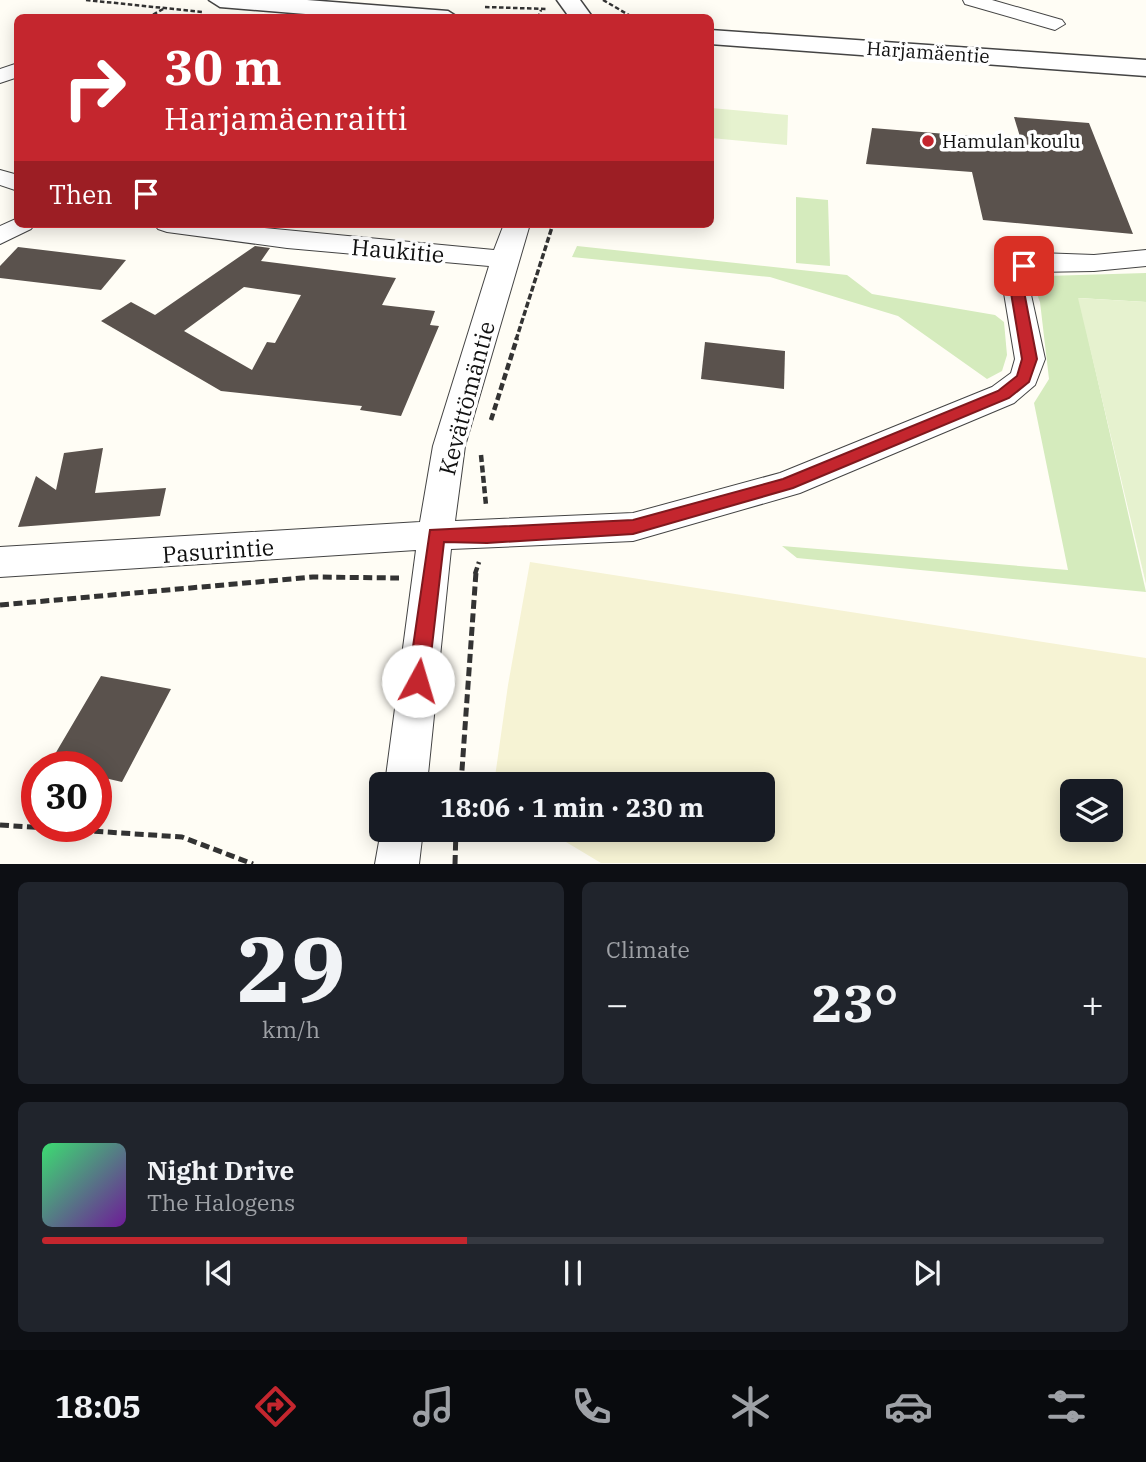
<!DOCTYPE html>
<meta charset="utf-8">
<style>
:root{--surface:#171b24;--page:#20242c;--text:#f1f3f6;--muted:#9ea1a6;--line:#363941;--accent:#c4262e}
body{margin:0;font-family:"IBM Plex Serif",serif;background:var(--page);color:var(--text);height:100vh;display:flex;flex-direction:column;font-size:26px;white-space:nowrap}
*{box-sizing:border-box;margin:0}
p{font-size:23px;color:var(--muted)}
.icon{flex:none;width:38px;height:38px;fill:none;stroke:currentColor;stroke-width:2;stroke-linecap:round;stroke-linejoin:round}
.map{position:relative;height:864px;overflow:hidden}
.side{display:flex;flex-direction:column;gap:18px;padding:18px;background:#0d0f14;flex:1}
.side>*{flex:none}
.hud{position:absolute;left:14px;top:14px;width:700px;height:214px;border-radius:10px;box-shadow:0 4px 18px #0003;background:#c4262e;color:#fff;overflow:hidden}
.fabs{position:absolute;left:1060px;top:779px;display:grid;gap:14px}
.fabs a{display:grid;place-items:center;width:63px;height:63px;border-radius:10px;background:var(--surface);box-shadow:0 4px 18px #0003;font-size:35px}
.speed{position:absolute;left:21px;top:751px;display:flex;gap:14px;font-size:35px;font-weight:700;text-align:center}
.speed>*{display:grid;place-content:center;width:91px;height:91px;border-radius:50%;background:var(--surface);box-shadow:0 4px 18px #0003;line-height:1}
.speed .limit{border:10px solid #d22;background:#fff;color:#111}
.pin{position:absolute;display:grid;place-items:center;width:60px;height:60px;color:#fff;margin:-30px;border-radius:14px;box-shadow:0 4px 10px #0006}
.me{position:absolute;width:77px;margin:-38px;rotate:6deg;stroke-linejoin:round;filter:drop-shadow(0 0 5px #0008)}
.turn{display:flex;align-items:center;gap:24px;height:147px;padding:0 35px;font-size:32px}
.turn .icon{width:91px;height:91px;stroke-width:2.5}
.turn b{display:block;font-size:49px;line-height:60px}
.then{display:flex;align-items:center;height:66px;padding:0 35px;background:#0003;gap:14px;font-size:26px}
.big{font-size:52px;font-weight:700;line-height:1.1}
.side .widget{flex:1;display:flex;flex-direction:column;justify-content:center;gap:10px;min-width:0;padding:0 24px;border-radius:10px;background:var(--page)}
.side .dial{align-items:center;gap:0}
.dial b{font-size:91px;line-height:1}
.song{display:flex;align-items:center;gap:21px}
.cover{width:84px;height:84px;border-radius:10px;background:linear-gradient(135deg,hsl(140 70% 55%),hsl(280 70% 35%))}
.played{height:7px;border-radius:4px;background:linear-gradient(90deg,var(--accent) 40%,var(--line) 40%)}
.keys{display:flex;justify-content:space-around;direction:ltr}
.heat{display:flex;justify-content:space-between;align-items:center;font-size:38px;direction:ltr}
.side .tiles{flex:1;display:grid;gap:18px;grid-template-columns:1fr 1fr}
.widget:last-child{grid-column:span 2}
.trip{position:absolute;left:369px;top:772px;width:406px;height:70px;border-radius:10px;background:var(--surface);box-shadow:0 4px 18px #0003;font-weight:700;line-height:70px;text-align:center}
.tab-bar{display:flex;height:112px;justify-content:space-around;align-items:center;background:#090b0e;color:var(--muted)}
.tab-bar .icon{width:49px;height:49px}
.tab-bar .on{color:var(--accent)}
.tab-bar b{font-size:32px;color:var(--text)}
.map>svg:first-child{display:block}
.farmland{fill:#f6f3d4;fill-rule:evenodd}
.green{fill:#d5ebbd}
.pitch{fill:#e6f2cf}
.building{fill:#5a524d;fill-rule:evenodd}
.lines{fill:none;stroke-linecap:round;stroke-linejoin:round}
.minor-casing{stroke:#444;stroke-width:2}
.tertiary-casing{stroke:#444;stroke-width:3}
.path-far3{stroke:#333;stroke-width:2.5;stroke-dasharray:4.5 2.5;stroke-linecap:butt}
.path-far2{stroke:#333;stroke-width:3.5;stroke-dasharray:6 2.5;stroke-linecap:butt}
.path-far1{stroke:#333;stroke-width:4.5;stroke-dasharray:7 3.5;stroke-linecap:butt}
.path{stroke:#333;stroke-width:5;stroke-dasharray:9 4.5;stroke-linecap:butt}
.minor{fill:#fff;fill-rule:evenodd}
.tertiary{fill:#fff;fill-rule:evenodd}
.route{fill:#c4262e;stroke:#7f191e;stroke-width:2}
.poi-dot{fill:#c4262e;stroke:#fff;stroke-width:2.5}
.labels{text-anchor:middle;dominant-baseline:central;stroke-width:7;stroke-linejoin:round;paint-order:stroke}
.far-street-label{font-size:19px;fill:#111;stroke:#fff}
.far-poi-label{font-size:19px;fill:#111;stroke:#fff;text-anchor:start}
.street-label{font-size:23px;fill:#111;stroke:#fff}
</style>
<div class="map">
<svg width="1146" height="864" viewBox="0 0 1146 864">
<rect width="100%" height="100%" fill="#fffdf5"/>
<path class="farmland" d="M530,562L1146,658V863H601L546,830H763V784H494L508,685ZM1073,791H1111V830H1073Z"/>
<g class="green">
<path d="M796,197L828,200L830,266L796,263Z"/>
<path d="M577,246L847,275L872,294L995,315L1004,322L1007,355L1002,371L987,379L898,316L770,277L572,257Z"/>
<path d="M1146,273V302L1079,298L1146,592L797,558L782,546L1068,570L1034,403L1049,379L1040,302L1035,289L1039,280L1046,276Z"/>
</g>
<g class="pitch">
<path d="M711,108L788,115L787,145L711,138Z"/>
<path d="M1078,298L1146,302V584Z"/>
</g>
<g class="building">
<path d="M1014,117L1089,123L1133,234L983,220L972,172L866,164L872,128L1021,140Z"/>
<path d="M255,246L270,248L261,261L396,278L382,305L435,311L430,325L439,326L401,416L360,410L362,406L221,391L101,321L131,302L155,315ZM244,287L301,295L275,343L267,342L252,370L184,331Z"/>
<path d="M18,247L126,260L101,290L0,278V266Z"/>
<path d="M705,342L785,351L784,389L701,379Z"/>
<path d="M103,448L95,493L166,488L160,516L18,527L36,476L56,490L64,453Z"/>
<path d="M101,676L171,689L122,782L96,776V766H48Z"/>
</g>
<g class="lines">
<g class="minor-casing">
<g id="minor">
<path d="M963,0H992L1062,20L1065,24L1055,30L965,4Z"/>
<path d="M18,63V77L0,83V69Z"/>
<path d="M0,170L18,175V191L0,185Z"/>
<path d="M18,218V224H35L31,229L0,244V226Z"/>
<path d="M154,224H224L494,250L504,224H530L465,446L455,521L633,513L780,473L992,387L1011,373L1015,359L1002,281L1015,260L1039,253L1094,255L1146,250V266L1094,271L1034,272L1028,281L1045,359L1035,385L1014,403L800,493L633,541L451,549L427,784H385L416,550L0,577V547L420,522L433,446L489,266L287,248L167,232L158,229Z"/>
<path d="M382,825V830H423L419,864H375Z"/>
</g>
</g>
<g class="tertiary-casing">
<g id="tertiary">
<path d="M209,0H307L448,11L459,18H354L220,7Z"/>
<path d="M557,0H580L593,18H570Z"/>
<path d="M710,30L1146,60V76L710,44Z"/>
</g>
</g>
<g class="path-far3">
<path d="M86,0L203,12"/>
<path d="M603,0L634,18"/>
<path d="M485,7L547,9"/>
<path d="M147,18L165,8"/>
<path d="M538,18L541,10"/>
</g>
<path class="path-far2" d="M516,340L553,224"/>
<g class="path-far1">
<path d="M491,420L517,338"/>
<path d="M481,455L486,505"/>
<path d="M475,574L479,562"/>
</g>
<g class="path">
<path d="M0,605L313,577L399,578"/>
<path d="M461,784L476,572"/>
<path d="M0,825L182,837L253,864"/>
<path d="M455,864L456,830"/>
</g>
<use href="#minor" class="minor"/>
<use href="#tertiary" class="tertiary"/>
</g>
<path class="route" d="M1019,263L1031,266L1022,281L1037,359L1029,382L1009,398L793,488L633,534L487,543L444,542L428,681L425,687L418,690L411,687L408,681L430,530L633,520L783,479L998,391L1017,376L1022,359L1009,281Z"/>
<circle class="poi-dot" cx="928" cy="141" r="7"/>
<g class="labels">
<g class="far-street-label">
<text transform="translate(928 52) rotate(4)">Harjamäentie</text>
</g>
<g class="far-poi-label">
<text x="942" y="141">Hamulan koulu</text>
</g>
<g class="street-label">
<text transform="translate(398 250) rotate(5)">Haukitie</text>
<text transform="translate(466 398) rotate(-75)">Kevättömäntie</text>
<text transform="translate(218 550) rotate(-4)">Pasurintie</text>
</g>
</g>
</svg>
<div class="fabs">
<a><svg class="icon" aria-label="layers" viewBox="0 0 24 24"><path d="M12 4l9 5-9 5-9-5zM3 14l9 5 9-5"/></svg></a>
</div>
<div class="speed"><div class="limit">30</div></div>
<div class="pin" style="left:1024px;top:266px;background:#d93025"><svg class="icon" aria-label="arrive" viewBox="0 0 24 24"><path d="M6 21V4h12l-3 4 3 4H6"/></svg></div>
<svg class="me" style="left:418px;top:681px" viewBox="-20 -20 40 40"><circle r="19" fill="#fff"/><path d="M0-13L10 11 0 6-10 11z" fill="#c4262e"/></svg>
<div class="trip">18:06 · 1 min · 230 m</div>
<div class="hud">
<div class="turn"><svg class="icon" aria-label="right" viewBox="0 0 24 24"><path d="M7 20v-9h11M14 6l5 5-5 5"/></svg><div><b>30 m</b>Harjamäenraitti</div></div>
<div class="then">Then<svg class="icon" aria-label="arrive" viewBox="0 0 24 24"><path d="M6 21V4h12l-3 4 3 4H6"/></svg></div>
</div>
</div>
<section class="side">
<div class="tiles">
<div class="widget dial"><b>29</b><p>km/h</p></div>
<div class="widget"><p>Climate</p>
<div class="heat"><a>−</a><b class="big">23°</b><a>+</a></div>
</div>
<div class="widget">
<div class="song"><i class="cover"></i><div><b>Night Drive</b><p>The Halogens</p></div></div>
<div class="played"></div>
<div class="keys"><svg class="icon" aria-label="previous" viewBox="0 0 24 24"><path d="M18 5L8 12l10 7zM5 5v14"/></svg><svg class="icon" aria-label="pause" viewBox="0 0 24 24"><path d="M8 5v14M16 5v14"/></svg><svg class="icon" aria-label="next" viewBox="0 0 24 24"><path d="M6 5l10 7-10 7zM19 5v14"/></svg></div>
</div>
</div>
</section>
<nav class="tab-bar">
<b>18:05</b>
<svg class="icon on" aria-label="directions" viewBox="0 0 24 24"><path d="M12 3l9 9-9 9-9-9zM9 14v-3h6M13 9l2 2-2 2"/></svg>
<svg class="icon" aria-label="music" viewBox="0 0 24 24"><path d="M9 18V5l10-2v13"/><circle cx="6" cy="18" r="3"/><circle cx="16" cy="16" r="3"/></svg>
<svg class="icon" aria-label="phone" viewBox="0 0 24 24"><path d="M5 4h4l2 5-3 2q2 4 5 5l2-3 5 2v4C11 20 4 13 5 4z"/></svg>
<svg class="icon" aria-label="climate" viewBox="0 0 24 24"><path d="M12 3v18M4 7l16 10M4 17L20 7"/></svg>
<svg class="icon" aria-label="car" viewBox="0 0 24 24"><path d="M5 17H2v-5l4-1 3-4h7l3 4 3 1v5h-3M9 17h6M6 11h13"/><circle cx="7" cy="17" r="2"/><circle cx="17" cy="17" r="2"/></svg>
<svg class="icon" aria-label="filters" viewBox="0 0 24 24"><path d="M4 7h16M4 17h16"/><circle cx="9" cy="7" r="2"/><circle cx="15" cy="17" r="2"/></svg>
</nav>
